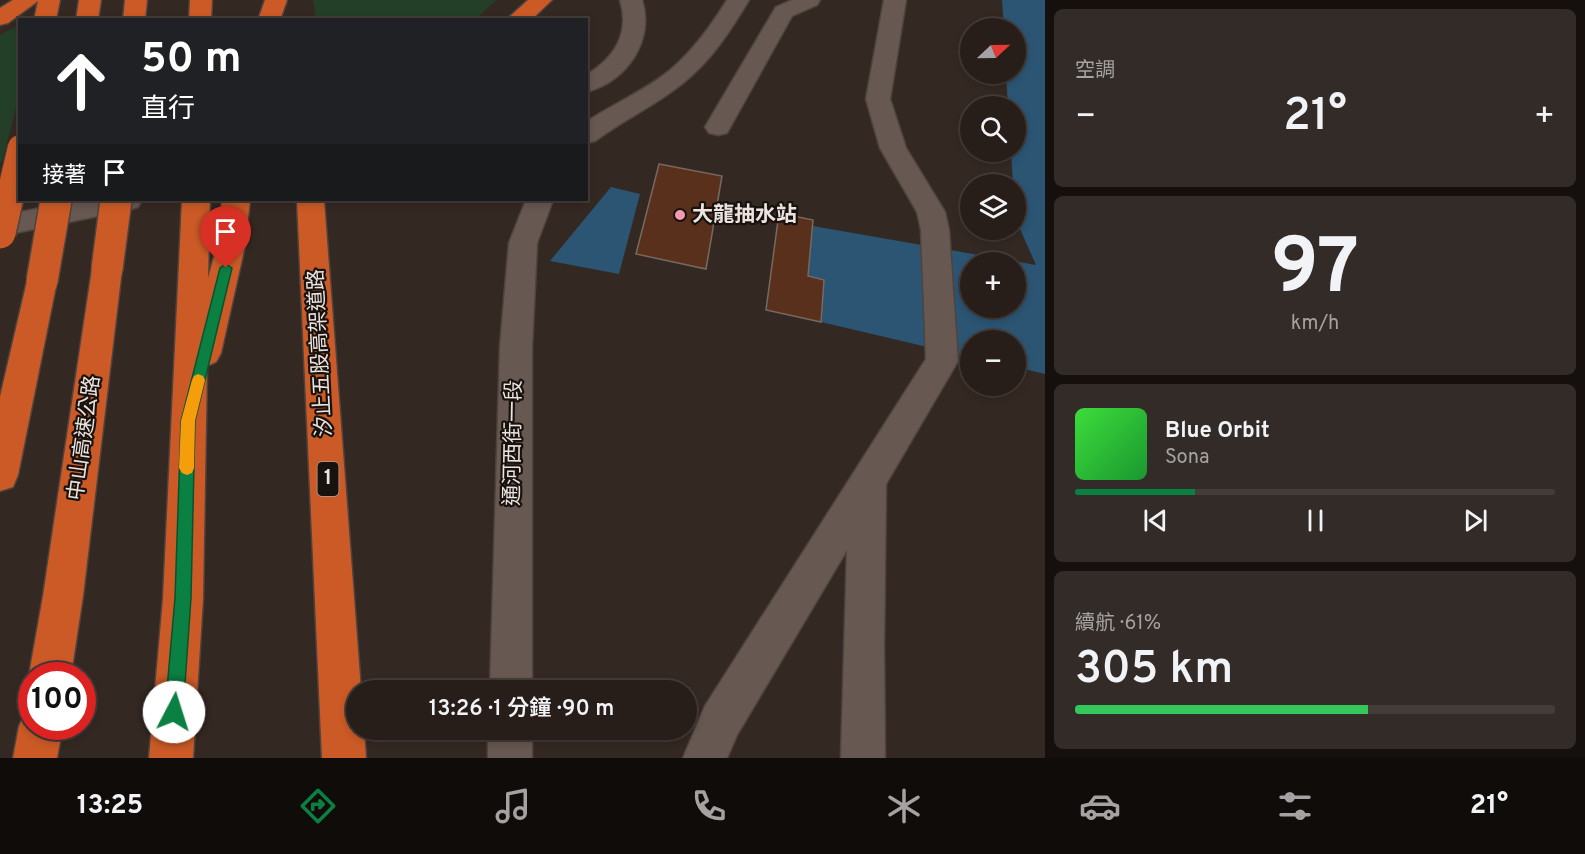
<!DOCTYPE html>
<html lang="zh-TW">
<meta charset="utf-8">
<style>
:root{--surface:#271e1a;--page:#332b27;--text:#f1f3f6;--muted:#a4a2a2;--line:#433c39;--accent:#0b8043}
body{margin:0;font-family:Overpass,"Noto Sans TC",sans-serif;background:var(--page);color:var(--text);height:100vh;display:flex;flex-direction:column;font-size:22px;white-space:nowrap}
*{box-sizing:border-box;margin:0}
p{font-size:20px;color:var(--muted)}
.icon{flex:none;width:33px;height:33px;fill:none;stroke:currentColor;stroke-width:2;stroke-linecap:round;stroke-linejoin:round}
.map{position:relative;flex:1;overflow:hidden}
.panel{display:flex;flex-direction:column;gap:9px;padding:9px;background:#15100e;width:540px}
.panel>*{flex:none}
.guide{position:absolute;left:18px;top:18px;width:570px;height:183px;border-radius:0px;box-shadow:0 3px 9px #0003,0 0 0 2px var(--line);background:#202124;color:#fff;overflow:hidden}
.needle{width:39px;rotate:68deg}
.controls{position:absolute;left:960px;top:18px;display:grid;gap:12px}
.controls a{display:grid;place-items:center;width:66px;height:66px;border-radius:50%;background:var(--surface);box-shadow:0 3px 9px #0003,0 0 0 2px var(--line);font-size:30px}
.speed{position:absolute;left:18px;top:662px;display:flex;gap:12px;font-size:30px;font-weight:700;text-align:center}
.speed>*{display:grid;place-content:center;width:78px;height:78px;border-radius:50%;background:var(--surface);box-shadow:0 3px 9px #0003,0 0 0 2px var(--line);line-height:1}
.speed .limit{border:9px solid #d22;background:#fff;color:#111}
.pin{position:absolute;display:grid;place-items:center;width:51px;height:51px;color:#fff;margin:-62px -26px;border-radius:50% 50% 50% 0;rotate:-45deg;box-shadow:0 0 6px #0007}
.pin .icon{rotate:45deg}
.me{position:absolute;width:66px;margin:-33px;rotate:5deg;stroke-linejoin:round;filter:drop-shadow(0 0 4px #0008)}
.turn{display:flex;align-items:center;gap:21px;height:126px;padding:0 24px;font-size:27px}
.turn .icon{width:78px;height:78px;stroke-width:2.5}
.turn b{display:block;font-size:42px;line-height:51px}
.then{display:flex;align-items:center;height:57px;padding:0 24px;background:#0003;gap:12px;font-size:22px}
.big{font-size:45px;font-weight:600;line-height:1.1}
.panel .card{flex:1;display:flex;flex-direction:column;justify-content:center;gap:9px;min-width:0;padding:0 21px;border-radius:9px;background:var(--page)}
.panel .dial{align-items:center;gap:0}
.dial b{font-size:78px;line-height:1}
.song{display:flex;align-items:center;gap:18px}
.cover{width:72px;height:72px;border-radius:9px;background:linear-gradient(135deg,hsl(120 70% 55%),hsl(130 70% 35%))}
.played{height:6px;border-radius:3px;background:linear-gradient(90deg,var(--accent) 25%,var(--line) 25%)}
.keys{display:flex;justify-content:space-around;direction:ltr}
.heat{display:flex;justify-content:space-between;align-items:center;font-size:33px;direction:ltr}
.charge{height:9px;border-radius:4px;background:linear-gradient(90deg,#34c759 61%,var(--line) 0)}
.trip{position:absolute;left:346px;top:680px;width:351px;height:60px;border-radius:30px;background:var(--surface);box-shadow:0 3px 9px #0003,0 0 0 2px var(--line);font-weight:600;line-height:60px;text-align:center}
.dock{display:flex;height:96px;justify-content:space-around;align-items:center;background:#100c0a;color:var(--muted)}
.dock .icon{width:42px;height:42px}
.dock .active{color:var(--accent)}
.dock b{font-size:27px;color:var(--text)}
main{display:flex;flex:1;min-height:0}
.map>svg:first-child{display:block}
.green{fill:#243f28}
.water{fill:#2b5573;fill-rule:evenodd}
.building{fill:#59301b;stroke:#776962;stroke-width:1.5}
.lines{fill:none;stroke-linecap:round;stroke-linejoin:round}
.minor-casing{stroke:#4e433e;stroke-width:3}
.highway-casing{stroke:#4e433e;stroke-width:3}
.minor{fill:#675851;fill-rule:evenodd}
.highway{fill:#cb5a26;fill-rule:evenodd}
.highway-bridge-far1-casing{stroke:#4e433e;stroke-width:26;stroke-linecap:butt}
.highway-bridge-casing{stroke:#4e433e;stroke-width:34;stroke-linecap:butt}
.highway-bridge-far1{stroke:#cb5a26;stroke-width:24}
.highway-bridge{stroke:#cb5a26;stroke-width:31}
.route{fill:#0b8043;stroke:#07532c;stroke-width:1.5}
.slow{fill:#f59e0b}
.poi-dot{fill:#f29aae;stroke:#18120f;stroke-width:2}
.labels{text-anchor:middle;dominant-baseline:central;stroke-width:4.5;stroke-linejoin:round;paint-order:stroke}
.shield{fill:#18120f;stroke:#aca4a1;stroke-width:1.5}
.shield-label{font-size:20px;font-weight:bold;fill:#ece3df}
.poi-label{font-size:21px;font-weight:bold;fill:#ece3df;stroke:#18120f;text-anchor:start}
.street-label{font-size:21px;fill:#ece3df;stroke:#18120f}
</style>
<main>
<div class="map">
<svg width="1045" height="758" viewBox="0 0 1045 758">
<rect width="100%" height="100%" fill="#342822"/>
<g class="green">
<path d="M313,0H496L475,20L316,19Z"/>
<path d="M19,25V96L2,162H0V35Z"/>
</g>
<g class="water">
<path d="M1002,0H1045V374L1016,367V340H970V357L821,322L824,280L808,276L813,226L1036,265L1016,220V184H1013L1011,152H1016V106H1008L1006,74H1016V28H1004ZM970,262H1016V308H970Z"/>
<path d="M611,187L640,194L619,274L550,261Z"/>
</g>
<g class="building">
<path d="M659,164L722,176L706,269L636,254Z"/>
<path d="M779,213L813,220L808,276L824,280L821,322L766,310Z"/>
</g>
<g class="lines">
<g class="minor-casing">
<g id="minor">
<path d="M620,0H642C655,40 627,82 586,92V75C615,58 630,33 620,0Z"/>
<path d="M727,0H749C731,30 711,61 683,83C656,105 623,120 595,141L586,143V122C613,104 644,91 669,71C693,51 711,26 727,0Z"/>
<path d="M792,0H820L817,5L792,16L727,133L718,135L709,133L705,127L773,12L776,7Z"/>
<path d="M884,0H906L890,99L906,148L945,212L949,230L958,361L886,484L884,647L885,758H841L847,550L737,735L727,758H683L705,706L926,359L921,230L917,212L880,148L866,99Z"/>
<path d="M82,200H142L138,207L128,210L0,236V216Z"/>
<path d="M526,200H553L537,243L532,347V690H490L500,347L509,243Z"/>
<rect x="488" y="729" width="44" height="29"/>
</g>
</g>
<g class="highway-casing">
<g id="highway">
<path d="M13,0H60L56,20H34L38,1L8,23L0,25V8Z"/>
<path d="M79,0H101L98,20H76Z"/>
<path d="M125,0H147L145,20H123Z"/>
<path d="M190,0H212L211,20H189Z"/>
<path d="M265,0H287L280,20H258Z"/>
<path d="M528,0H552L531,20H506Z"/>
<path d="M182,200H210L208,278L217,246L222,200H250L245,246L221,353L216,362L207,366L203,599L193,758H149L163,599Z"/>
<path d="M297,200H324L361,690H357V729H364L366,758H322Z"/>
<path d="M107,258L117,261L122,269L83,596L71,675H32V681L29,675L43,596L92,269L97,261Z"/>
<path d="M42,270L53,273L57,281L18,475L13,487L0,491V397L27,281L31,273Z"/>
<path d="M32,708V726H63L57,758H13L19,726L26,711Z"/>
</g>
</g>
<use href="#minor" class="minor"/>
<use href="#highway" class="highway"/>
<g class="highway-bridge-far1-casing">
<path id="highway-bridge-far1" d="M9,194L20,147"/>
</g>
<g class="highway-bridge-casing">
<g id="highway-bridge">
<path d="M0,233L9,192"/>
<path d="M107,269L116,200"/>
<path d="M42,281L56,200"/>
</g>
</g>
<use href="#highway-bridge-far1" class="highway-bridge-far1"/>
<use href="#highway-bridge" class="highway-bridge"/>
</g>
<path class="route" d="M226,264L232,268L195,421L191,598L183,712L180,719L174,721L168,719L165,712L175,598L181,421L220,268Z"/>
<path class="slow" d="M198,374L203,376L205,380L195,421L194,468L192,473L187,475L182,473L179,468L181,421L192,380L194,376Z"/>
<circle class="poi-dot" cx="680" cy="215" r="6"/>
<g class="labels">
<rect class="shield" x="317.5" y="462" width="21" height="34" rx="4.5"/>
<g class="shield-label">
<text x="328" y="479">1</text>
</g>
<g class="poi-label">
<text x="692" y="215">大龍抽水站</text>
</g>
<g class="street-label">
<text transform="translate(321 353) rotate(-93)">汐止五股高架道路</text>
<text transform="translate(85 438) rotate(-82)">中山高速公路</text>
<text transform="translate(514 443) rotate(-89)">通河西街一段</text>
</g>
</g>
</svg>
<div class="controls">
<a><svg class="needle" viewBox="-14 -14 28 28"><path d="M0-13l5 13h-10z" fill="#e53935"/><path d="M0 13l5-13h-10z" fill="#a4a2a2"/></svg></a>
<a><svg class="icon" aria-label="search" viewBox="0 0 24 24"><circle cx="10" cy="10" r="6"/><path d="M15 15l6 6"/></svg></a>
<a><svg class="icon" aria-label="layers" viewBox="0 0 24 24"><path d="M12 4l9 5-9 5-9-5zM3 14l9 5 9-5"/></svg></a>
<a>+</a>
<a>−</a>
</div>
<div class="speed"><div class="limit">100</div></div>
<div class="pin" style="left:226px;top:268px;background:#d93025"><svg class="icon" aria-label="arrive" viewBox="0 0 24 24"><path d="M6 21V4h12l-3 4 3 4H6"/></svg></div>
<svg class="me" style="left:174px;top:712px" viewBox="-20 -20 40 40"><circle r="19" fill="#fff"/><path d="M0-13L10 11 0 6-10 11z" fill="#0b8043"/></svg>
<div class="trip">13:26 · 1 分鐘 · 90 m</div>
<div class="guide">
<div class="turn"><svg class="icon" aria-label="ahead" viewBox="0 0 24 24"><path d="M12 20V5M6 11l6-6 6 6"/></svg><div><b>50 m</b>直行</div></div>
<div class="then">接著<svg class="icon" aria-label="arrive" viewBox="0 0 24 24"><path d="M6 21V4h12l-3 4 3 4H6"/></svg></div>
</div>
</div>
<section class="panel">
<div class="card"><p>空調</p>
<div class="heat"><a>−</a><b class="big">21°</b><a>+</a></div>
</div>
<div class="card dial"><b>97</b><p>km/h</p></div>
<div class="card">
<div class="song"><i class="cover"></i><div><b>Blue Orbit</b><p>Sona</p></div></div>
<div class="played"></div>
<div class="keys"><svg class="icon" aria-label="previous" viewBox="0 0 24 24"><path d="M18 5L8 12l10 7zM5 5v14"/></svg><svg class="icon" aria-label="pause" viewBox="0 0 24 24"><path d="M8 5v14M16 5v14"/></svg><svg class="icon" aria-label="next" viewBox="0 0 24 24"><path d="M6 5l10 7-10 7zM19 5v14"/></svg></div>
</div>
<div class="card"><p>續航 · 61%</p><b class="big">305 km</b><div class="charge"></div></div>
</section>
</main>
<nav class="dock">
<b>13:25</b>
<svg class="icon active" aria-label="directions" viewBox="0 0 24 24"><path d="M12 3l9 9-9 9-9-9zM9 14v-3h6M13 9l2 2-2 2"/></svg>
<svg class="icon" aria-label="music" viewBox="0 0 24 24"><path d="M9 18V5l10-2v13"/><circle cx="6" cy="18" r="3"/><circle cx="16" cy="16" r="3"/></svg>
<svg class="icon" aria-label="phone" viewBox="0 0 24 24"><path d="M5 4h4l2 5-3 2q2 4 5 5l2-3 5 2v4C11 20 4 13 5 4z"/></svg>
<svg class="icon" aria-label="climate" viewBox="0 0 24 24"><path d="M12 3v18M4 7l16 10M4 17L20 7"/></svg>
<svg class="icon" aria-label="car" viewBox="0 0 24 24"><path d="M5 17H2v-5l4-1 3-4h7l3 4 3 1v5h-3M9 17h6M6 11h13"/><circle cx="7" cy="17" r="2"/><circle cx="17" cy="17" r="2"/></svg>
<svg class="icon" aria-label="filters" viewBox="0 0 24 24"><path d="M4 7h16M4 17h16"/><circle cx="9" cy="7" r="2"/><circle cx="15" cy="17" r="2"/></svg>
<b>21°</b>
</nav>
